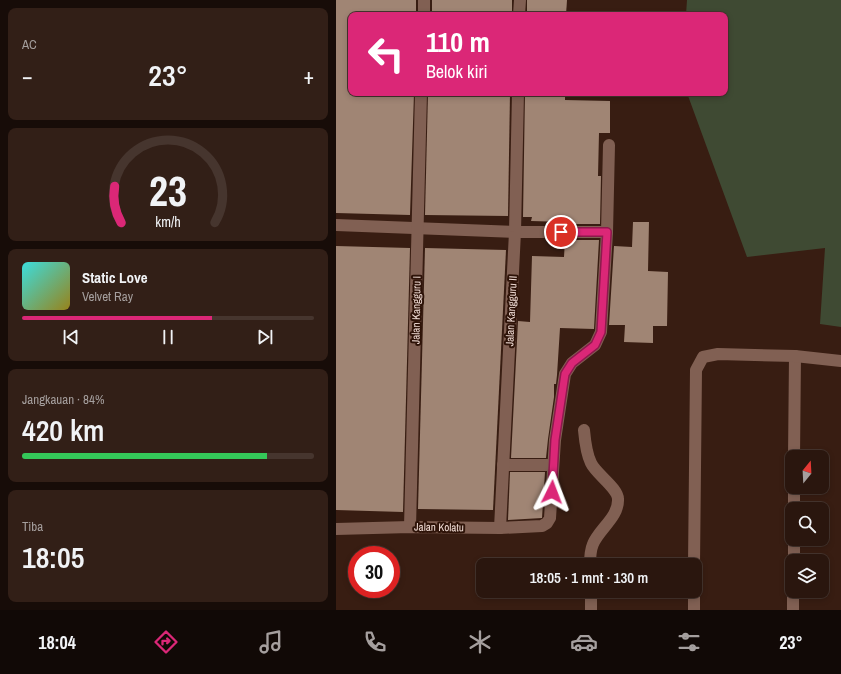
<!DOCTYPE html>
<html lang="id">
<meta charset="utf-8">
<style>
:root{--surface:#2a160e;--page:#321f17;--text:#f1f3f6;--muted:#a59f9e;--line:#46352e;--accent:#db2777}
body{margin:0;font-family:"Archivo Narrow",sans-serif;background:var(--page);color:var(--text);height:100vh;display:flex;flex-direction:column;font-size:15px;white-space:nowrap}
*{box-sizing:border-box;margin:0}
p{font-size:13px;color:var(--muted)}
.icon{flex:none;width:22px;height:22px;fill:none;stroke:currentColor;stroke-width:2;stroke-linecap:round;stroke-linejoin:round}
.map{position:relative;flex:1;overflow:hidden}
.drawer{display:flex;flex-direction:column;gap:8px;padding:8px;background:#170c08;width:336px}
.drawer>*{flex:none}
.guide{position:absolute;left:12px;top:12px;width:380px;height:84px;border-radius:8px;box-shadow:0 2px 6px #0003,0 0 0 1px var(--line);background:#db2777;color:#fff;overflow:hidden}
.needle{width:26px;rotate:18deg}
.tools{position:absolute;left:449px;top:450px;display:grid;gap:8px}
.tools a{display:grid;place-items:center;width:44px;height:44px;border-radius:8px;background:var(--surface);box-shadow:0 2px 6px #0003,0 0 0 1px var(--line);font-size:20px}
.speed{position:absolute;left:12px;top:546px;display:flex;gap:8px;font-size:20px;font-weight:700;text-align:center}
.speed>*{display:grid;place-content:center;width:52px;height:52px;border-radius:50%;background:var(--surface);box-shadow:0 2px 6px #0003,0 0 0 1px var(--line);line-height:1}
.speed .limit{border:6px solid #d22;background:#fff;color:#111}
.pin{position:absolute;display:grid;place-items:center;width:34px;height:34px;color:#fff;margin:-17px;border:2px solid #fff;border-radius:50%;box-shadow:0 1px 4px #0007}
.me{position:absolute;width:44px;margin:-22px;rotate:3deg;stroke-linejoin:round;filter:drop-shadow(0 0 3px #0008)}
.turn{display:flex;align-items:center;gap:14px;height:84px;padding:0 12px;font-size:18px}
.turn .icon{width:52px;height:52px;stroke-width:2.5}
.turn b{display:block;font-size:28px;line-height:34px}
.big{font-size:30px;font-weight:600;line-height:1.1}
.drawer .widget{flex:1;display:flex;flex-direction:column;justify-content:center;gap:6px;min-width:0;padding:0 14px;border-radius:8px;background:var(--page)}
.drawer .dial{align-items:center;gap:0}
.dial svg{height:104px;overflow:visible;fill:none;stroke:var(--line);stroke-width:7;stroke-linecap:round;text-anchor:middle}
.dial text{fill:var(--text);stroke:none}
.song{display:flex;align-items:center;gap:12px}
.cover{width:48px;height:48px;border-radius:6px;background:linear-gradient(135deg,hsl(180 70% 55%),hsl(50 70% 35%))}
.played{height:4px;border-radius:2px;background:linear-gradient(90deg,var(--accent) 65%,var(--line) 65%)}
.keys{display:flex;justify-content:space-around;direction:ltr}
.heat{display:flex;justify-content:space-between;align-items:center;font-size:22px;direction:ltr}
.charge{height:6px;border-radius:3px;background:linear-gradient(90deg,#34c759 84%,var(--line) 0)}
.trip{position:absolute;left:140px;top:558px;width:226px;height:40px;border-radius:8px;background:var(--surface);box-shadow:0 2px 6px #0003,0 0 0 1px var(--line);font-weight:600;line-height:40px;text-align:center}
.tabs{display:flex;height:64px;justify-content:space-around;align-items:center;background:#110906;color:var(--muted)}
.tabs .icon{width:28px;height:28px}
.tabs .active{color:var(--accent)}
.tabs b{font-size:18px;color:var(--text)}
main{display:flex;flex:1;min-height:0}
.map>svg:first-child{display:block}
.green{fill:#3f4a33}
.building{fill:#a08574}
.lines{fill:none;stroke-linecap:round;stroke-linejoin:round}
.minor{stroke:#816053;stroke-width:12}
.route-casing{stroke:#8e194d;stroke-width:10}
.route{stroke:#db2777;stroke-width:7}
.labels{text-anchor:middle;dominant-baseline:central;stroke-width:4;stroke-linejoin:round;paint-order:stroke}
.street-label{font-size:11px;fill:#f0dcd5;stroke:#2e1308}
</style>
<main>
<section class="drawer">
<div class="widget"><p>AC</p>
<div class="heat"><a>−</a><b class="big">23°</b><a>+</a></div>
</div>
<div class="widget dial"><svg viewBox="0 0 100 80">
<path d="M14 69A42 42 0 1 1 86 69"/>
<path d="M14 69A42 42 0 0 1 9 41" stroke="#db2777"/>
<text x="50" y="56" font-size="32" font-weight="700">23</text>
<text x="50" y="72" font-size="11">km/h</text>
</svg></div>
<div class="widget">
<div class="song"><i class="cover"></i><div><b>Static Love</b><p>Velvet Ray</p></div></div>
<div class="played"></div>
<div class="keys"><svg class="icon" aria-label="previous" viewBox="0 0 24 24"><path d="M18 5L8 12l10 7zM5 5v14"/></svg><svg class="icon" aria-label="pause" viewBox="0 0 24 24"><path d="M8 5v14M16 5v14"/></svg><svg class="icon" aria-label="next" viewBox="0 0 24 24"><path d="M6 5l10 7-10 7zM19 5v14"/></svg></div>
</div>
<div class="widget"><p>Jangkauan · 84%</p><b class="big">420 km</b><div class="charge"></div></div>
<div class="widget"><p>Tiba</p><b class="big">18:05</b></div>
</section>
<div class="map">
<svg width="505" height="610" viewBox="0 0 505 610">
<rect width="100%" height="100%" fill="#381d12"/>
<path class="green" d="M351,0H505V327L484,324L489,248L411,257L351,93H389V15H350Z"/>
<g class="building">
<path d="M0,0H80V15H15V93H78L74,215L0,213Z"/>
<rect x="96" y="0" width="80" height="15"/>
<path d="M191,0H231L230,15H191Z"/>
<path d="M92,93H174L172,216L89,215Z"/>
<path d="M189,93L229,94V100L274,101V133H263L262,176H265L264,224H229V222L195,221L196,217H187Z"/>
<path d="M297,222H313L312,271L332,272L331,326H317V343L288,342L289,325H273L278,246L296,247Z"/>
<path d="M229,240H263L258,329L224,328L221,375L220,384H218V397L212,439L210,458H175L182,321L194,322L196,256L228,257Z"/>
<path d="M0,246L74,248L67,512L0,510Z"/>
<path d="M89,248L170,250L157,510L82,509Z"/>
<path d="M174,472H209L206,518L172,520Z"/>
</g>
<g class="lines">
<g class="minor">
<path d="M88,15V0"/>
<path d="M183,15L184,0"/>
<path d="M0,225L179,232H271"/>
<path d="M248,430C249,441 250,453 255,463C260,474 282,488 282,499C283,517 263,529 257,544C254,551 254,558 254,565"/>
<path d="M458,457L459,356"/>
<path d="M167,465H217"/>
<path d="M458,509V487"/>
<path d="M74,527L85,93"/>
<path d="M164,528L179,232L182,93"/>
<path d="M0,529L74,527L164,528L206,526L211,523L214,518L219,440L229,374L236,363L259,345L265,332L271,232L273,145"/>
<path d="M458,561V539"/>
<path d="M358,565L360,370L367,357L382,354L459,356L505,361"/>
<path d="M255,591V610"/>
<path d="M358,610V591"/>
<path d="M457,610V591"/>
</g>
</g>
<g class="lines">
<g class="route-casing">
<path id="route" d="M216,492L219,440L229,374L236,363L259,345L265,332L271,232H225"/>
</g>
<use href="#route" class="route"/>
</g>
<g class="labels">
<g class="street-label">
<text transform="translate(80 310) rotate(-89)">Jalan Kangguru I</text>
<text transform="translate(175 311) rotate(-87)">Jalan Kangguru II</text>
<text transform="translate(103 527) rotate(1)">Jalan Kolatu</text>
</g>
</g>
</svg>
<div class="tools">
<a><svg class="needle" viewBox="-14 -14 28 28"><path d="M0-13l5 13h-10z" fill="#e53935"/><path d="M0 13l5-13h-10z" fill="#a59f9e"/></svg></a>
<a><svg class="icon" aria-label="search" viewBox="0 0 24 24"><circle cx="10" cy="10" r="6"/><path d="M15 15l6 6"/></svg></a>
<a><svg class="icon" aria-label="layers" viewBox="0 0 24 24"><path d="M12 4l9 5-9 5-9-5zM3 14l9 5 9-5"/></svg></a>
</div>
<div class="speed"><div class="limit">30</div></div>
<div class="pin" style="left:225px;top:232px;background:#d93025"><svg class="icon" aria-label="arrive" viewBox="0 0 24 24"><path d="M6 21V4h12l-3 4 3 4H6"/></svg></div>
<svg class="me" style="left:216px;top:492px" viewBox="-20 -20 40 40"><path d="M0-17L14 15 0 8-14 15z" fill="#db2777" stroke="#fff" stroke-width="4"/></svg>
<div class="trip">18:05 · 1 mnt · 130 m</div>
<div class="guide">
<div class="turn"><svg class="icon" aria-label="left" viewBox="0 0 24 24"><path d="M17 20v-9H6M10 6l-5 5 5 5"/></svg><div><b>110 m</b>Belok kiri</div></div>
</div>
</div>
</main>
<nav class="tabs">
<b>18:04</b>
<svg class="icon active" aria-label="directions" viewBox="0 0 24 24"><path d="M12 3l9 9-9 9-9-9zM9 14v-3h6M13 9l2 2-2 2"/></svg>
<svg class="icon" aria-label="music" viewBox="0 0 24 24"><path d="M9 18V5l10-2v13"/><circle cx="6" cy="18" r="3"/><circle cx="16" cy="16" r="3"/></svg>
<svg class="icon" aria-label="phone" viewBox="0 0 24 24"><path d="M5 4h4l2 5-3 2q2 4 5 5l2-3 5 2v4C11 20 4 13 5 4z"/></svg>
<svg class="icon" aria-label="climate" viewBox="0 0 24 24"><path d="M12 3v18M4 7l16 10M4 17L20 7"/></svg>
<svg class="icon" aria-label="car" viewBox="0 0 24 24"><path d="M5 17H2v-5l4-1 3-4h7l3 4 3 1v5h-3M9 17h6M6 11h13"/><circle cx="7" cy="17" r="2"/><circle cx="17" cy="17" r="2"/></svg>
<svg class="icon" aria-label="filters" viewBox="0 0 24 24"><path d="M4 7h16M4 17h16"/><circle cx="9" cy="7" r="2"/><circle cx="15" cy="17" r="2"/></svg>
<b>23°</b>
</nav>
